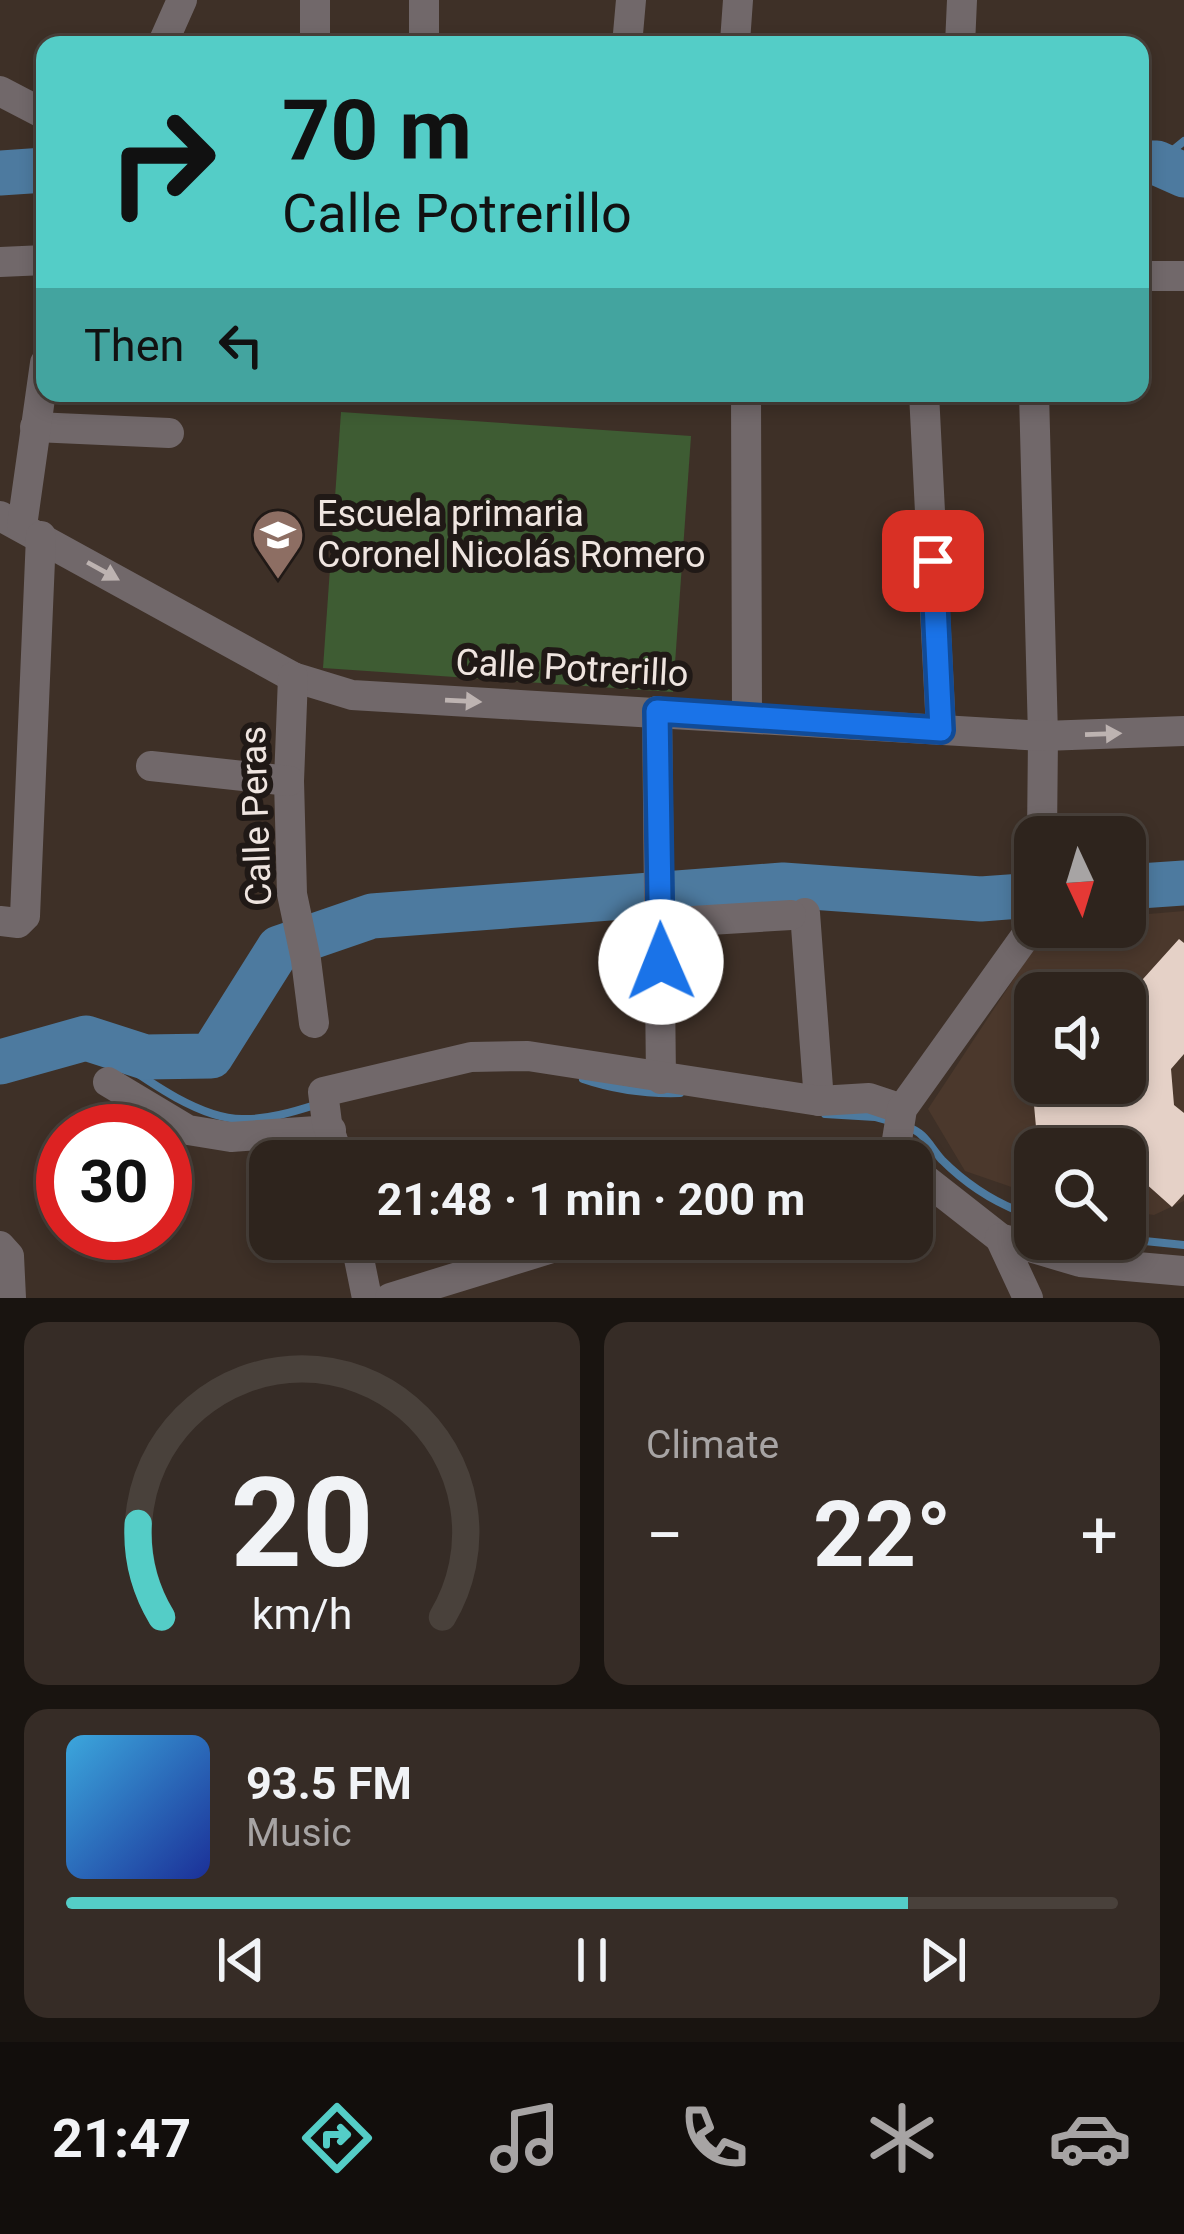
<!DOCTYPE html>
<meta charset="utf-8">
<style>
:root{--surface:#2e241d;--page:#362c26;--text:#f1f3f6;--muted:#a7a4a4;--line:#49413b;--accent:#54cdc7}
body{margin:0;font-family:Roboto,sans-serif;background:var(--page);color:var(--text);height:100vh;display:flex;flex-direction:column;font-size:45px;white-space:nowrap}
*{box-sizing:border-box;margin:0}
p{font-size:39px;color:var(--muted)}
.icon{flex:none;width:66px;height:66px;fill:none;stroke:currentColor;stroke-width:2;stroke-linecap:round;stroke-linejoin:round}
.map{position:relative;height:1298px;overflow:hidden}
.sheet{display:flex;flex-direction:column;gap:24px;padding:24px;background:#191410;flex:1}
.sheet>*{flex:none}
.banner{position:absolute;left:36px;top:36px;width:1113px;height:366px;border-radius:24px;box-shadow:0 6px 18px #0003,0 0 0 3px var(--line);background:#54cdc7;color:#111;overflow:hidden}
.needle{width:78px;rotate:176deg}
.fabs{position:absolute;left:1014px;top:816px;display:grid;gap:24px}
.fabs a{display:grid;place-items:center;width:132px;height:132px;border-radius:24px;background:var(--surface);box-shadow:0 6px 18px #0003,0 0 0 3px var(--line);font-size:60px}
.speed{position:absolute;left:36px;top:1104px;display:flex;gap:24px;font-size:60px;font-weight:700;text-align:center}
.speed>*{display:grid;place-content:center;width:156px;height:156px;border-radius:50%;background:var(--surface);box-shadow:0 6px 18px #0003,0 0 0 3px var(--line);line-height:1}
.speed .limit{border:18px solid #d22;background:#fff;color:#111}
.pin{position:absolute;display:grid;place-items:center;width:102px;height:102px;color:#fff;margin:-51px;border-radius:24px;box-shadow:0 6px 18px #0006}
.me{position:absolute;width:132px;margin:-66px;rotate:359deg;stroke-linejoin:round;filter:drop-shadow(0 0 9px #0008)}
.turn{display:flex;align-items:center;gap:42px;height:252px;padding:0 48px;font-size:54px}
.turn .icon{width:156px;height:156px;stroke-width:2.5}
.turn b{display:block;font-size:84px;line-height:102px}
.then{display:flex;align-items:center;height:114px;padding:0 48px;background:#0003;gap:24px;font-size:45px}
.big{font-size:90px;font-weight:700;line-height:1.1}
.sheet .card{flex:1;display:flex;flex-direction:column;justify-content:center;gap:18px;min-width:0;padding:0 42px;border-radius:24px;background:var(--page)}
.sheet .dial{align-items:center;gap:0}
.dial svg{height:312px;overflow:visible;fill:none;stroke:var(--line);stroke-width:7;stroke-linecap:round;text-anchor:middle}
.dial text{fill:var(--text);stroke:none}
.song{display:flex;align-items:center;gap:36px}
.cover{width:144px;height:144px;border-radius:18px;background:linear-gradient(135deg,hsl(200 70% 55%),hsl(230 70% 35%))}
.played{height:12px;border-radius:6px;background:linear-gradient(90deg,var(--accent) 80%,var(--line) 80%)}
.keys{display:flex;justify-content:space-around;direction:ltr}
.heat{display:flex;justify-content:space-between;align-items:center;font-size:66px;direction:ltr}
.sheet .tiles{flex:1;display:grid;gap:24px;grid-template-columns:1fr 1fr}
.card:last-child{grid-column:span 2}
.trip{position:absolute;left:249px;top:1140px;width:684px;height:120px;border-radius:24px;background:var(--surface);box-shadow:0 6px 18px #0003,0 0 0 3px var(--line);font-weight:700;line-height:120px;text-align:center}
.tab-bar{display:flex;height:192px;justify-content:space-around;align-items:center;background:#120e0c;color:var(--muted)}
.tab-bar .icon{width:84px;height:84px}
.tab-bar .active{color:var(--accent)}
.tab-bar b{font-size:54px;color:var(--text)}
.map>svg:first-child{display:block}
.built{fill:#4b382c;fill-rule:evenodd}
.green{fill:#3e5c33}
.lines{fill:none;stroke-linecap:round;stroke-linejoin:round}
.stream{stroke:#4d7a9f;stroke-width:8}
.river{stroke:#4d7a9f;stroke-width:45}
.building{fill:#e5d1c7}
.minor{stroke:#71686a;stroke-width:30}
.oneway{fill:#bdb3b1}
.route-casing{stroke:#114b97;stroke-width:30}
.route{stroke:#1a73e8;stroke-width:21}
.labels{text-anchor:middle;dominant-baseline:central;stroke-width:12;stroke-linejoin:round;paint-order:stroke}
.poi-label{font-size:36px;fill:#efe5e0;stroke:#201916;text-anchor:start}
.street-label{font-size:36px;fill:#efe5e0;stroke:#201916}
</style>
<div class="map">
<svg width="1184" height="1298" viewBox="0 0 1184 1298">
<rect width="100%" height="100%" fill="#3e3027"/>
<path class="built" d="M1184,911V1201L1154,1215L1125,1211V1149H1035V1195L965,1171L928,1109L1048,927H1125V916ZM1035,993H1125V1083H1035Z"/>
<path class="green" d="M341,412L691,436L673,692L323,668Z"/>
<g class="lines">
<g class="stream">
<path d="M1157,163L1184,141"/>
<path d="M86,1038C127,1065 192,1119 242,1119C266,1120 293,1112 315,1105"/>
<path d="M583,1079C615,1090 646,1094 680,1093"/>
<path d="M825,1114L875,1117L893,1122"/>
<path d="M907,1127C925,1132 930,1147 942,1160C968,1186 1000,1206 1035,1217"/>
<path d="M1125,1239L1184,1245"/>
</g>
<g class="river">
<path d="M1140,163H1157L1184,175"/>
<path d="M0,173L45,170"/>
<path d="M1125,887L1184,883"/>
<path d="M0,1062L86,1038L145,1057L211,1056L279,948L372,916L783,885L981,899L1035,895"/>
</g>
</g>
<path class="building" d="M1179,939L1184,943V1054L1171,1069L1174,1105L1184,1113V1194L1172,1207L1125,1165V1149H1107L1101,1144L1038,1149L1032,1083H1125V999Z"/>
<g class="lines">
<g class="minor">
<path d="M424,0V45"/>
<path d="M735,42L738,0"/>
<path d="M162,45L182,0"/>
<path d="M315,45V0"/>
<path d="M627,45L631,0"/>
<path d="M960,45L962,0"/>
<path d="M0,91L44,114"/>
<path d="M0,262L45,260"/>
<path d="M1140,276H1184"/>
<path d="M746,393L747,717"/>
<path d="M924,393L941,730"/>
<path d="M1034,393L1043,736L1042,837"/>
<path d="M35,427L169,433"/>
<path d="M0,516L293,677L352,695L1043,736L1184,731"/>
<path d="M22,526L45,363"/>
<path d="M293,677L289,781L292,894L306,960L314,1023"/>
<path d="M657,711L661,1079"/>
<path d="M151,766L289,781"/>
<path d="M805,913L819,1101"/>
<path d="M0,921L18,923L25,916L41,536"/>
<path d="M660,923L791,915"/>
<path d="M108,1082L188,1130L231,1137L331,1130"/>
<path d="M340,1161L327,1123L323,1092L471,1057L528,1056L819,1101L869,1098L902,1109"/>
<path d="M904,1161L897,1140L902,1109L1035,923"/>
<path d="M912,1169L1000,1238L1080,1262L1184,1271"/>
<path d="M1000,1238L1028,1298"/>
<path d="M355,1239L367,1298"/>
<path d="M0,1246L9,1256L11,1298"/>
<path d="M390,1298L578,1240"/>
</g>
</g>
<defs><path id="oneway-solid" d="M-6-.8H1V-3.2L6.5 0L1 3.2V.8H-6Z" transform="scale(3)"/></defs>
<g class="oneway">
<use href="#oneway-solid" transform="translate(103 571) rotate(29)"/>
<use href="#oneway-solid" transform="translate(463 701) rotate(3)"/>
<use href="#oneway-solid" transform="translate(1103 734) rotate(-2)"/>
</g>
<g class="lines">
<g class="route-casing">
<path id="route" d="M661,962L657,711L941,730L933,561"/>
</g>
<use href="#route" class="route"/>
</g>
<defs>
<g id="school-pin" transform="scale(2.7)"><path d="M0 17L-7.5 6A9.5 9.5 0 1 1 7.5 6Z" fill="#8d6e63" stroke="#201916"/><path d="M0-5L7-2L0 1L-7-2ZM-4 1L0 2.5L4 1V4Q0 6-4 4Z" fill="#fff"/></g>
</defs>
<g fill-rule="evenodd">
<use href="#school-pin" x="278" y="535"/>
</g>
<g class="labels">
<g class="poi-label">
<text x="317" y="514">Escuela primaria<tspan x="317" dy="41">Coronel Nicolás Romero</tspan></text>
</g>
<g class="street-label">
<text transform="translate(572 668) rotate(3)">Calle Potrerillo</text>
<text transform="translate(256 816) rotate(-92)">Calle Peras</text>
</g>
</g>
</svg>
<div class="fabs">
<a><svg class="needle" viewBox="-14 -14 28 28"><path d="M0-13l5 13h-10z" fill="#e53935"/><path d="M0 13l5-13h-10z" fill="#a7a4a4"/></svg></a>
<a><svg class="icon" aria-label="sound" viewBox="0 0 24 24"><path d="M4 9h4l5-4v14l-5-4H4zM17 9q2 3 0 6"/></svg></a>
<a><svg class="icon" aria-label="search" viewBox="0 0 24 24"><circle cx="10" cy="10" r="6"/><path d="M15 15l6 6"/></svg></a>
</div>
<div class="speed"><div class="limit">30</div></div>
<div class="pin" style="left:933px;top:561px;background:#d93025"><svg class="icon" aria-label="arrive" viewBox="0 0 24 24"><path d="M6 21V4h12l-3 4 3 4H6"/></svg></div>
<svg class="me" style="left:661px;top:962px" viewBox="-20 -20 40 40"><circle r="19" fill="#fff"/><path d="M0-13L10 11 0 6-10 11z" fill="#1a73e8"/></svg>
<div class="trip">21:48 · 1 min · 200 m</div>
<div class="banner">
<div class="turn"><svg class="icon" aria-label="right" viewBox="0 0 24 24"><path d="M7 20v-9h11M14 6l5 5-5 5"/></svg><div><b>70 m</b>Calle Potrerillo</div></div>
<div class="then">Then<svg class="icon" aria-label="left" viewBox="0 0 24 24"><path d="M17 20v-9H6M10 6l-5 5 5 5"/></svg></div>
</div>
</div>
<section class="sheet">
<div class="tiles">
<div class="card dial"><svg viewBox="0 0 100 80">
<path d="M14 69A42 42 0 1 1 86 69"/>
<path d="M14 69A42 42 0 0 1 8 45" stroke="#54cdc7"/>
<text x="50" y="56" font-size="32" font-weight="700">20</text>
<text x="50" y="72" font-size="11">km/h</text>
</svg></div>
<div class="card"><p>Climate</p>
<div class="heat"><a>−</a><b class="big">22°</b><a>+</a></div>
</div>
<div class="card">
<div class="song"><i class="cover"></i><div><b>93.5 FM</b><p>Music</p></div></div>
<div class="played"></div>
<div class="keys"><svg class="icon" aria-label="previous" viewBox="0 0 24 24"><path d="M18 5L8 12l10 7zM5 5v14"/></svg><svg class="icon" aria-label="pause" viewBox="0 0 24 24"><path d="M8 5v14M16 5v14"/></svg><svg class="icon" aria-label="next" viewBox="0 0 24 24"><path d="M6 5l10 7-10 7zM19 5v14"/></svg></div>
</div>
</div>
</section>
<nav class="tab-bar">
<b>21:47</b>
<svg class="icon active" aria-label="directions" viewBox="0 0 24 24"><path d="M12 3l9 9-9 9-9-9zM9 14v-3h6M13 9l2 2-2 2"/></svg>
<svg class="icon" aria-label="music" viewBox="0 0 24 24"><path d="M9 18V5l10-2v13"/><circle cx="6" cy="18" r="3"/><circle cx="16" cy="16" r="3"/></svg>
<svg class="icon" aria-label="phone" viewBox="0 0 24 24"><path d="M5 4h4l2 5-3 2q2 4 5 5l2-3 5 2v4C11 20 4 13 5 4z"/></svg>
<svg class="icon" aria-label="climate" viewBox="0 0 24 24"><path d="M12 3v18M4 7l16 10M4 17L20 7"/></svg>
<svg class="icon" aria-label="car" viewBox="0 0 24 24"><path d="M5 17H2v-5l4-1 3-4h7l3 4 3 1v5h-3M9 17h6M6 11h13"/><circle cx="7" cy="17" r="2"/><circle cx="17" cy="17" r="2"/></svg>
</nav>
